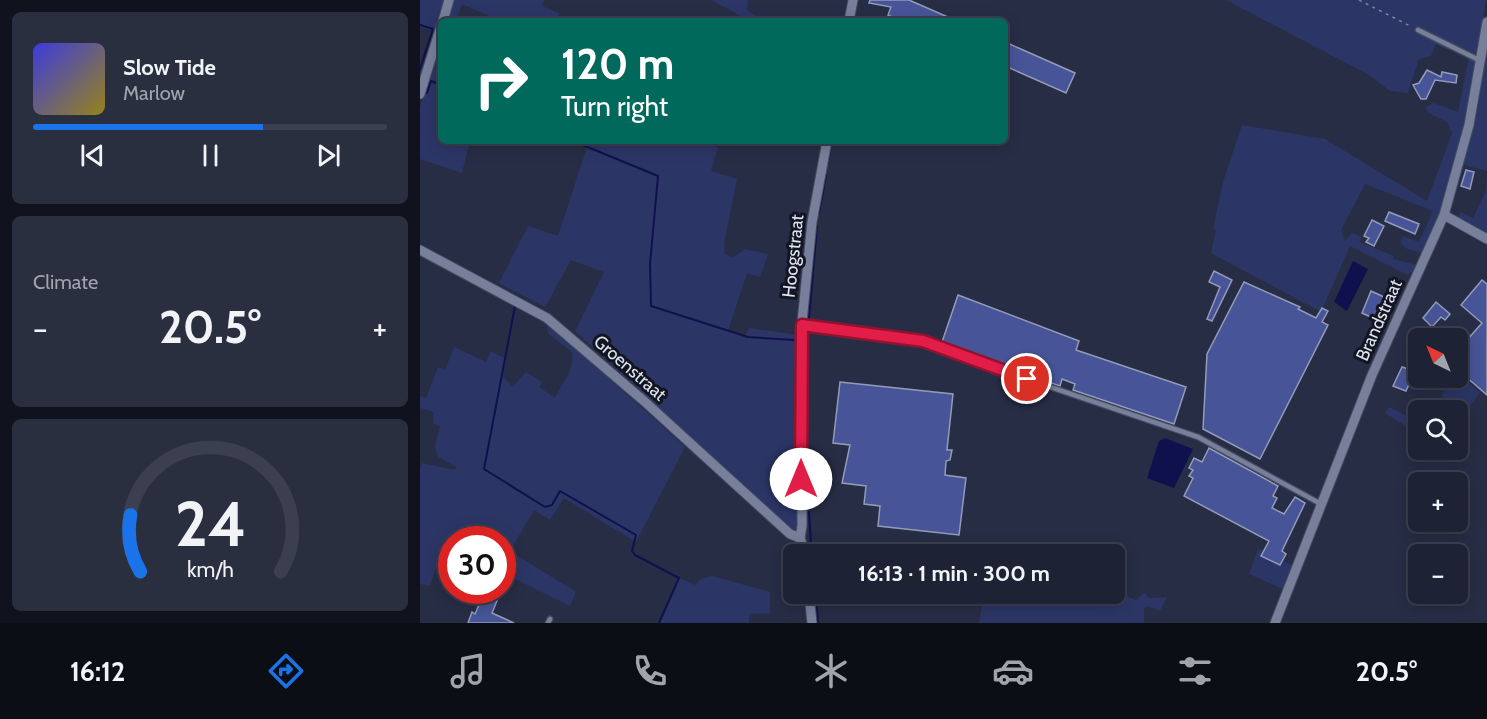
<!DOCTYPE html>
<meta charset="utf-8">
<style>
:root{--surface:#1d2234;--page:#2a2f40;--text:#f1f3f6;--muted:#a0a4ac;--line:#3b3f4f;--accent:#1a73e8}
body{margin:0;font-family:Cabin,sans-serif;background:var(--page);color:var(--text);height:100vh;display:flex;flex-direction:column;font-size:22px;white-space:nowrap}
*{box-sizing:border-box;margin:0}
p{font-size:20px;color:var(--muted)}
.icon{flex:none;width:33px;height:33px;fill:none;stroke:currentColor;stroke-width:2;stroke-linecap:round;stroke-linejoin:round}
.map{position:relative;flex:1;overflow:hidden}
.panel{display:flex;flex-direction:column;gap:12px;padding:12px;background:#10131d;width:420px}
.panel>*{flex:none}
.guide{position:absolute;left:18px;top:18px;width:570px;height:126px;border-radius:9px;box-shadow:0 3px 15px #0003,0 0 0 2px var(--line);background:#00695c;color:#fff;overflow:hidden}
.needle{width:39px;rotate:317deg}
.tools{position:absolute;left:988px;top:328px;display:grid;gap:12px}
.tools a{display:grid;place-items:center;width:60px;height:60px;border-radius:9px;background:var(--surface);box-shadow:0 3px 15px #0003,0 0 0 2px var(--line);font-size:30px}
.speed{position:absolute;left:18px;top:526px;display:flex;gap:12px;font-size:30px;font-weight:700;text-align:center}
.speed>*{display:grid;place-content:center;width:78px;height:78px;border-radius:50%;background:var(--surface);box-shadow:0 3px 15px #0003,0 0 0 2px var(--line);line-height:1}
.speed .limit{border:9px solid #d22;background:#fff;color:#111}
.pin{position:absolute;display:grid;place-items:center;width:51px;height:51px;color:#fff;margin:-26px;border:3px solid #fff;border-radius:50%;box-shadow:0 2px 6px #0007}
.me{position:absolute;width:66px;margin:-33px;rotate:0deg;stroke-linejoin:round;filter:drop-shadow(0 0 4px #0008)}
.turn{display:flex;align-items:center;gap:21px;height:126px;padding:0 24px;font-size:27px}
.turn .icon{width:78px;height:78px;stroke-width:2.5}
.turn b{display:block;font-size:42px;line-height:51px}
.big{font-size:45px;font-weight:700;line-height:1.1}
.panel .widget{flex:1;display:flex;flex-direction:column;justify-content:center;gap:9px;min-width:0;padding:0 21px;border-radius:9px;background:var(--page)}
.panel .dial{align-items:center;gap:0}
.dial svg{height:156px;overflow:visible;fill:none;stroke:var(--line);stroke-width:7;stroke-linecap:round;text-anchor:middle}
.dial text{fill:var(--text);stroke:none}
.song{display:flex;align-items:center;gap:18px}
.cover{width:72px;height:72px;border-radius:9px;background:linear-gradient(135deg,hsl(240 70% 55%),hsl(50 70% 35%))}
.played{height:6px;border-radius:3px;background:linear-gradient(90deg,var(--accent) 65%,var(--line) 65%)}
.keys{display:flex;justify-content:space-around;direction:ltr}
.heat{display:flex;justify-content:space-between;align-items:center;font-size:33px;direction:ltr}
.trip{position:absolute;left:363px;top:544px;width:342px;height:60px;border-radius:9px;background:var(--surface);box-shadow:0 3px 15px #0003,0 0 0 2px var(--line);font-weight:700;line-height:60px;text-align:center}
.menu{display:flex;height:96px;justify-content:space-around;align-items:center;background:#0c0e15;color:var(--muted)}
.menu .icon{width:42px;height:42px}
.menu .active{color:var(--accent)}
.menu b{font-size:27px;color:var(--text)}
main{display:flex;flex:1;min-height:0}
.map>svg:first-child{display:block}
.green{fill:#2c3666}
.water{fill:#0f114e}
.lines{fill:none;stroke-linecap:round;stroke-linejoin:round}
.stream{stroke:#0f114e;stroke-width:2}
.building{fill:#475598;stroke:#939bb8;stroke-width:1.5}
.service-casing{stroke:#464b5f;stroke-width:7}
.minor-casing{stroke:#464b5f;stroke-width:11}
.path{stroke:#808599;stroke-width:1.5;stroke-dasharray:3 4.5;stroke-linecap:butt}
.service{stroke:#777f9b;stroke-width:4.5}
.minor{stroke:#777f9b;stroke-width:9}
.route-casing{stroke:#92132f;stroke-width:15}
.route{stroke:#e11d48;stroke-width:10}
.labels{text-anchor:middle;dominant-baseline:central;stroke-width:6;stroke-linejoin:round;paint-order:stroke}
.street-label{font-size:18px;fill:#dee3f2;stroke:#131621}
</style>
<main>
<section class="panel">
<div class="widget">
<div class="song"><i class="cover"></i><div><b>Slow Tide</b><p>Marlow</p></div></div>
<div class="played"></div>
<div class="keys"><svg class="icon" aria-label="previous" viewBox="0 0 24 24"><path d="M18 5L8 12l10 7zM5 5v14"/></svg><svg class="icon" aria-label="pause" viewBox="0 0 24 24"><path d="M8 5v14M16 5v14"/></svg><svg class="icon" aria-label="next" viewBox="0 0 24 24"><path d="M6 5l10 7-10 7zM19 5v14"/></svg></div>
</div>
<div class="widget"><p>Climate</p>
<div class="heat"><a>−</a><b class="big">20.5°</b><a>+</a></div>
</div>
<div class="widget dial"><svg viewBox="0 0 100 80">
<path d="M14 69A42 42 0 1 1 86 69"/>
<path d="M14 69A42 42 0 0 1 9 40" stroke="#1a73e8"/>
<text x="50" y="56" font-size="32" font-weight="700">24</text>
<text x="50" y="72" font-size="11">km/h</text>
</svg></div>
</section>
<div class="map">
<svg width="1067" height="623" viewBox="0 0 1067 623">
<rect width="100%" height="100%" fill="#272d45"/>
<g class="green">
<path d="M0,0H24L14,31L0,27Z"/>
<path d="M34,0H124L122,6L139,13L136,21H81L42,4L36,21H27Z"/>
<path d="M291,0H328L327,10L344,21H330Z"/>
<path d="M806,0H1066L1047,115L1056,117L1067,49V235L1037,218L1041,212L1053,218L1066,191L1067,171L1044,165L1032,207L1012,256L985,248L980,242L983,236L999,242L1013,211L945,184L921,230L925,241L932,233L941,237L940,242L974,256L973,259L997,265L994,274L990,272L988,275L930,246L901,312L791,253L796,230L793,229L803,182L822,125L905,139L1007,201L1032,133L1027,122L1007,112L1006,107L1014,103L1038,112L1050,52L1032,44L1029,50L1016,44L1011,56L999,59L988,93L970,91L949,75Z"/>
<path d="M21,40V65L15,82L21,85V141H50L42,173L0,159V107Z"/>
<path d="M154,141H296L294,146L298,147L291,171L317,179L304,244L305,254L312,258L325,249L348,254L340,277L327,273L308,331L325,336L329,328L378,335L379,530H373L155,331L184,272L151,260L125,307L79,283L108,226L138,236L167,147Z"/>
<path d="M130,325L265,447L216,542L144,498L130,520L114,510L90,551L156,592L150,606L83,573L82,540H32L31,550L23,547L10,586L0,584V468L2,463L35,470L37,467L18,457L15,446L20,426L13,423L14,412L0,408V396L6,398L18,367L25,370L34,347L66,362L71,351L86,359L83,377L93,387L106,372L122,382L119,387L135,398C143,382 155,369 152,352L129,334L127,328Z"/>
<path d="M1038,375L1060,392L1038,422V411H999V434L965,413L969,407L991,418C998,409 1007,411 1016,404C1026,396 1022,387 1028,378H1038Z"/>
<path d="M838,549L874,566L865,590L829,574Z"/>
<path d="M292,576L350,592V613L329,614V623H240L260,578L275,585L281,579Z"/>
<path d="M35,591H65L58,607L34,598Z"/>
<path d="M695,592L716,600L724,593L729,598L747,597L740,611L727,606L724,608V623H559L564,594Z"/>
</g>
<g class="water">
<path d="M933,261L948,269L927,311L914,302Z"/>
<path d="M745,438L773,449L754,488L727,478L739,441Z"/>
</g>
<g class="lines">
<g class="stream">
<path d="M0,25L13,29L0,69"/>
<path d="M7,93L11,81L21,85"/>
<path d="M153,141L238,176L230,264L231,306L328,337L374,340"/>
<path d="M407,165L412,141"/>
<path d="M399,213L406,175"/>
<path d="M95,306L64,469L125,507L132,505L140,491L216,535L212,551L215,555L259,578L239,623"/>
<path d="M389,318L397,226"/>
<path d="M386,419L387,445"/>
<path d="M388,467L389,500"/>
<path d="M389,512L391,544"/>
<path d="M396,594L398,623"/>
</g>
</g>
<g class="building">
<path d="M450,0H489L537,21H481L468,15L471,7L449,3Z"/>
<path d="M585,42L655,73L646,93L585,66Z"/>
<path d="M1007,70L1021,77L1022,72L1037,75L1036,83L1015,80L1006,99H1001L993,85L999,83Z"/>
<path d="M1046,170L1054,172L1050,189L1041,186Z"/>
<path d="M969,212L999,224L995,234L965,221Z"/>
<path d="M952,220L964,226L954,246L946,242L949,238L944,236Z"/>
<path d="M794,271L812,280L792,321L787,319L800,287L789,282Z"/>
<path d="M1062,280L1067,284V395L1038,370V350L1062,323L1041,305Z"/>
<path d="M824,282L880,307L878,309L896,318L902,308L908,311L902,322L908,325L840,459L783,429L787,354Z"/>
<path d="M951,291L964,297L955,319L942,313Z"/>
<path d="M538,295L659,341L656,350L766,387L754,424L653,390L655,384L642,379L640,386L521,345Z"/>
<path d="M1016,302L1030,314L1025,320L1021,317L1012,327L1003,318Z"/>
<path d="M982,367L995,371L986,391L973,386Z"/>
<path d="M420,382L533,394L527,450H532L530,460L526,461L525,475L546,478L539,535L458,526L460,506L444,504L446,486L422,483L430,445L413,443Z"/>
<path d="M789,448L858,486L853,496L857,498L852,508L864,514L875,497L885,503L862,551L866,554L860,565L841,556L849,541L764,496L773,478L769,476L773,470L769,468L774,458L782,462Z"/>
<path d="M65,591H81L72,613L94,623H48L52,612L55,614Z"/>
</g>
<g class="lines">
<g class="service-casing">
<g id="service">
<path d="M998,30L1061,61"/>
<path d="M382,325L509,344L521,350L778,437L901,504"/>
<path d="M128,623L130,619"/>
</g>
</g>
<g class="minor-casing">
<g id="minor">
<path d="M23,21L29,0"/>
<path d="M429,21L433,0"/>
<path d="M0,94L21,26"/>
<path d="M1024,215L1067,239"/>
<path d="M0,250L127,318L224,401L370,534L380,538"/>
<path d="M386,555L380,538L382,526V322L392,222L407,141"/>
<path d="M389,594L392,623"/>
<path d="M855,623L952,375L1024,215L1049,125L1067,22"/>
</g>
</g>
<path class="path" d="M939,0L992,27"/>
<use href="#service" class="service"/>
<use href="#minor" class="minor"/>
</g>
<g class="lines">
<g class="route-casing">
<path id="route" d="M381,479L382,325L503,341L607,379"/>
</g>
<use href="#route" class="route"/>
</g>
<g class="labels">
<g class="street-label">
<text transform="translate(373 256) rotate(-84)">Hoogstraat</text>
<text transform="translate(959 320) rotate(-66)">Brandstraat</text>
<text transform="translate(210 368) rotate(41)">Groenstraat</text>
</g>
</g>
</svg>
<div class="tools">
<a><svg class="needle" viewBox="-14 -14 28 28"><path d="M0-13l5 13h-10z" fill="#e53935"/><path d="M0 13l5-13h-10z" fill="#a0a4ac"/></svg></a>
<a><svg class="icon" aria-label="search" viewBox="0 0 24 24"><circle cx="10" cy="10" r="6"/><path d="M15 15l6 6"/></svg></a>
<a>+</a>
<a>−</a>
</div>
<div class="speed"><div class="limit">30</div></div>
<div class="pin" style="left:607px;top:379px;background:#d93025"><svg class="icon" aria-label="arrive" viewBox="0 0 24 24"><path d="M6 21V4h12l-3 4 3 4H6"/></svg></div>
<svg class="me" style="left:381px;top:479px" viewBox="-20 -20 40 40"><circle r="19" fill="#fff"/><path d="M0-13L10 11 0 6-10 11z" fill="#e11d48"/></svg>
<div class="trip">16:13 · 1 min · 300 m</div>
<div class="guide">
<div class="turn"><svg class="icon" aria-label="right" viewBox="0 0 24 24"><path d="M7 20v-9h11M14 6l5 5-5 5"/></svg><div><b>120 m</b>Turn right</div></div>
</div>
</div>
</main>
<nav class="menu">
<b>16:12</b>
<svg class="icon active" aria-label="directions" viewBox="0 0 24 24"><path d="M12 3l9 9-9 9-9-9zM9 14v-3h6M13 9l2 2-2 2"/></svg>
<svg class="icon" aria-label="music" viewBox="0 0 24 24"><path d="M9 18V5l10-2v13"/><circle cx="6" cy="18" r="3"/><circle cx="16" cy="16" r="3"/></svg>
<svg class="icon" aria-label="phone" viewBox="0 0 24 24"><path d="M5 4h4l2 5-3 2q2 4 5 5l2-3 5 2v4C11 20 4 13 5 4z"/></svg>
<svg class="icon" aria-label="climate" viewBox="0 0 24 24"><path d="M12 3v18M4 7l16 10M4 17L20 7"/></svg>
<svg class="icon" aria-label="car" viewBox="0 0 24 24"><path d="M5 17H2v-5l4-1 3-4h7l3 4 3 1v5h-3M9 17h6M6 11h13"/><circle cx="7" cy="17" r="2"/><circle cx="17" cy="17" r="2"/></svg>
<svg class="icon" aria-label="filters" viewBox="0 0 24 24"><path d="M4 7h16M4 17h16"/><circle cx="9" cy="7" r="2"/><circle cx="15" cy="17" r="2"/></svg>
<b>20.5°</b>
</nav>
